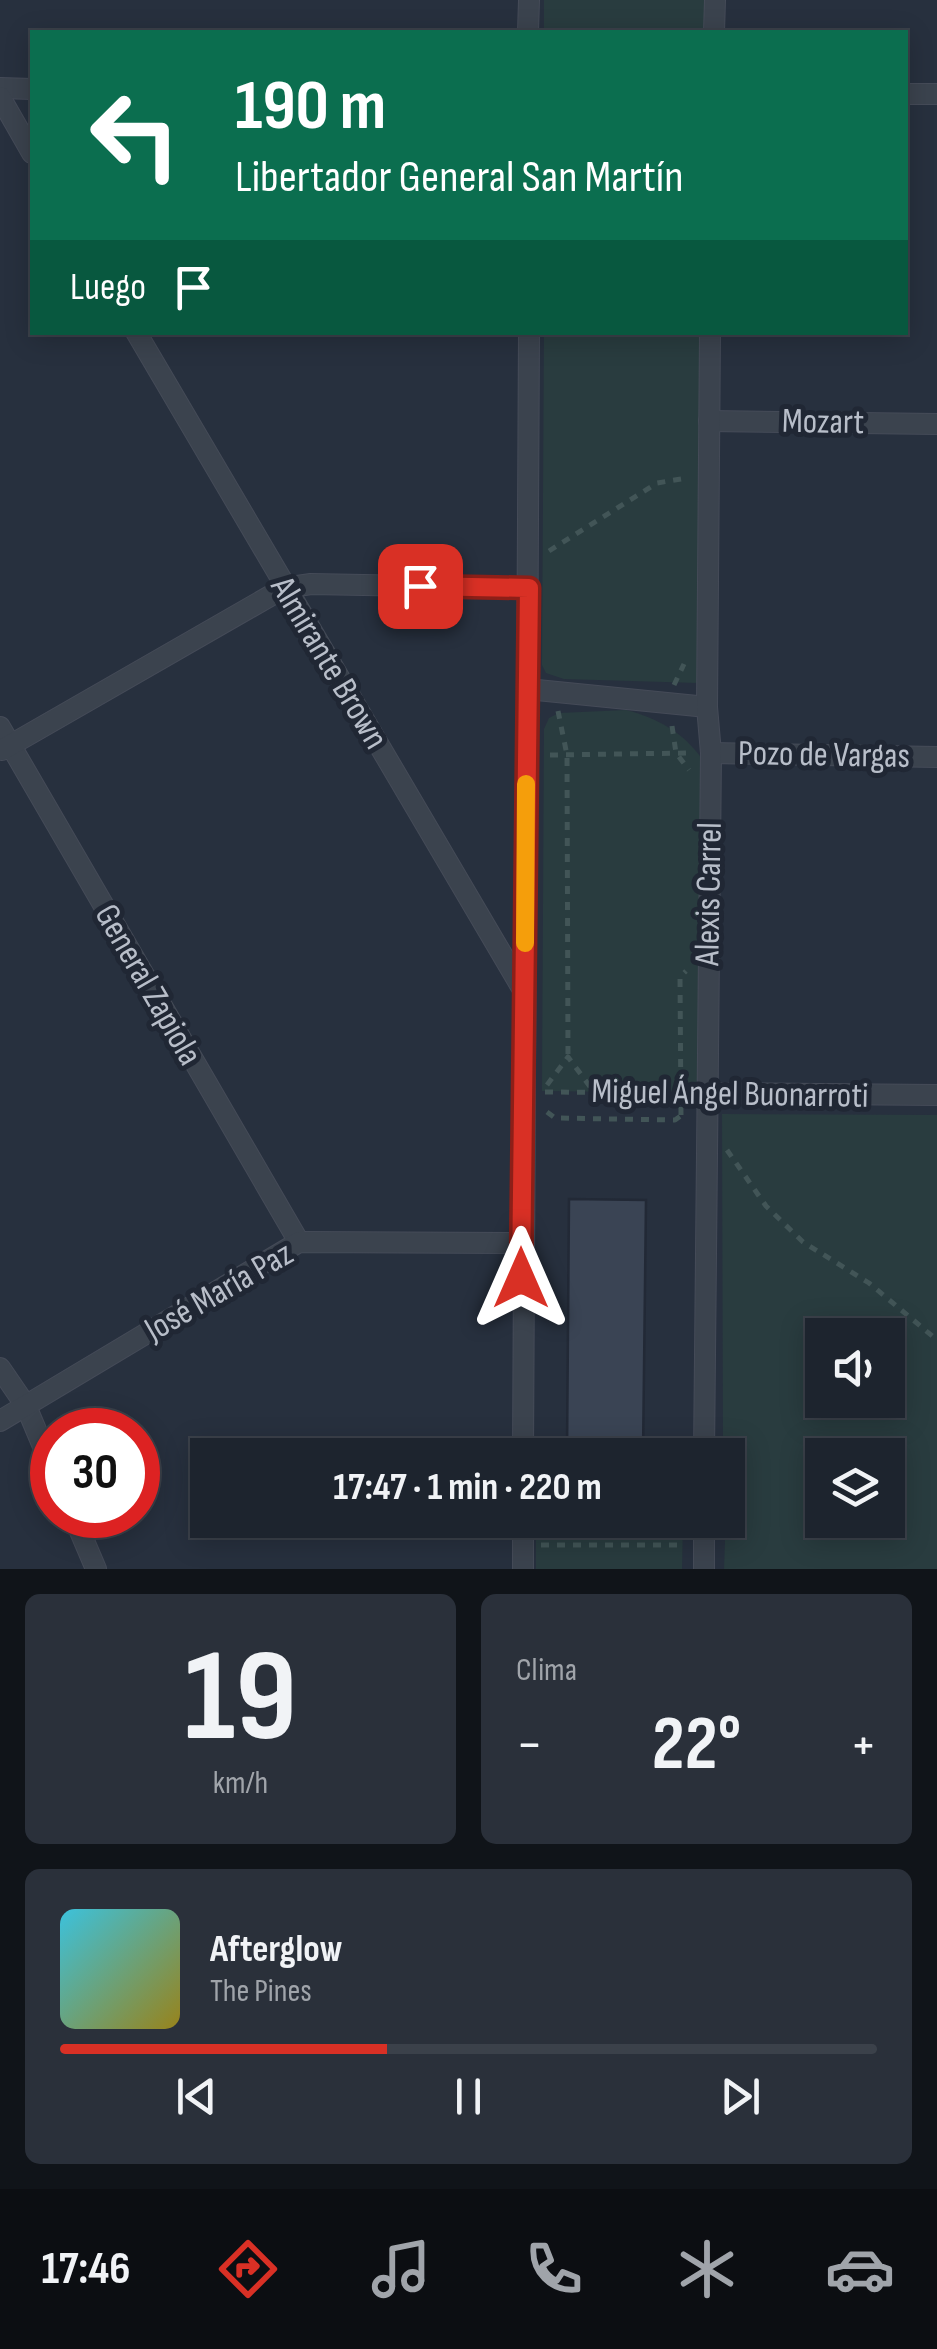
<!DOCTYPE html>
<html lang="es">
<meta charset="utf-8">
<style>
:root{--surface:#1d242e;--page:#2a303a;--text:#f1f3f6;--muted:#a0a4aa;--line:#3b414a;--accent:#d93025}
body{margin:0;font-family:"Sofia Sans Condensed",sans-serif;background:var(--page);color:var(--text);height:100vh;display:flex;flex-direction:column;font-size:38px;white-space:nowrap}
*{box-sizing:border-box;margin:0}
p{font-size:32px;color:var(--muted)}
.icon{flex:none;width:55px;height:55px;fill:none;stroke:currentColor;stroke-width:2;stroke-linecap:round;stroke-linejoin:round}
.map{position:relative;height:1569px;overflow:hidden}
.panel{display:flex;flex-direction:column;gap:25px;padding:25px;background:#101419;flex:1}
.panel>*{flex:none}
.banner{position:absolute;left:30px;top:30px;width:878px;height:305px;border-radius:0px;box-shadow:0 5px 25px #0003,0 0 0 2px var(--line);background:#0b6e4f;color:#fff;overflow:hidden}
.tools{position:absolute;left:805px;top:1318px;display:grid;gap:20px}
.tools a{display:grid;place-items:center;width:100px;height:100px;border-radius:0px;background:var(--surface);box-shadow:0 5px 25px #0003,0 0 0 2px var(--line);font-size:50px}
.speed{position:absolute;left:30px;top:1408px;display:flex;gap:20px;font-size:50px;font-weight:700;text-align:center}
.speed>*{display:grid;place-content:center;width:130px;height:130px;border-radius:50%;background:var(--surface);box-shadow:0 5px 25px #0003,0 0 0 2px var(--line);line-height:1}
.speed .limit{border:15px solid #d22;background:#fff;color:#111}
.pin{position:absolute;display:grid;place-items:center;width:85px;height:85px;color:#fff;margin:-42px;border-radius:20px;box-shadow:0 5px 15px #0006}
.me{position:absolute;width:110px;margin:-55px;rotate:0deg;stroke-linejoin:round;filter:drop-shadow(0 0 8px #0008)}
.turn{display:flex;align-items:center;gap:35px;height:210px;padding:0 40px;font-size:45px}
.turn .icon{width:130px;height:130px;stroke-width:2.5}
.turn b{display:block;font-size:70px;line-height:85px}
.then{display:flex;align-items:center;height:95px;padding:0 40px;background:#0003;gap:20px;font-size:38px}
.big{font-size:75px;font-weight:700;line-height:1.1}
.panel .widget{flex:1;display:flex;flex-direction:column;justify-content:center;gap:15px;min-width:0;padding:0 35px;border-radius:15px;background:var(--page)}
.panel .dial{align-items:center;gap:0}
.dial b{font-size:130px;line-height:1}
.song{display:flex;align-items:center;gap:30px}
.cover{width:120px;height:120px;border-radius:15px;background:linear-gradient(135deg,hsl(190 70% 55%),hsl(50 70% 35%))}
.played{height:10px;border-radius:5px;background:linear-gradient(90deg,var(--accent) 40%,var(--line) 40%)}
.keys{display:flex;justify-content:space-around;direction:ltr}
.heat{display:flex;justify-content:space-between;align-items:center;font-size:55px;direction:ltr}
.panel .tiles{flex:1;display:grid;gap:25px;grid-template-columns:1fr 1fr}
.widget:last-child{grid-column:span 2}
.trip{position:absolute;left:190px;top:1438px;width:555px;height:100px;border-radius:0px;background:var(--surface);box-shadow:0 5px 25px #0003,0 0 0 2px var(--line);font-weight:700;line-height:100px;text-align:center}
.tabs{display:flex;height:160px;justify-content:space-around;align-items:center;background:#0c0e12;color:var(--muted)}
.tabs .icon{width:70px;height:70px}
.tabs .selected{color:var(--accent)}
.tabs b{font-size:45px;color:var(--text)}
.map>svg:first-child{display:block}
.green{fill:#293c3f;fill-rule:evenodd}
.building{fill:#3a4454;stroke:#222936;stroke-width:2.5}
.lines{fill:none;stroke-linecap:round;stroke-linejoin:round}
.street-casing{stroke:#454b58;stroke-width:22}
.path{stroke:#425557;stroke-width:5;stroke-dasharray:8 8;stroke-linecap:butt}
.street{stroke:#3b434e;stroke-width:20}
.route-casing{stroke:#8d1f18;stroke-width:25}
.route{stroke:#d93025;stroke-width:18}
.slow{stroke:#f59e0b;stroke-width:18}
.labels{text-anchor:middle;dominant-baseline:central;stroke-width:10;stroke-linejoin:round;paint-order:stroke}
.street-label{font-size:35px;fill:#b8bec9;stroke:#202734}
</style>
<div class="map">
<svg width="937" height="1569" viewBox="0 0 937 1569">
<rect width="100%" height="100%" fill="#27303e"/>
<g class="green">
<rect x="544" y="0" width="166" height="32"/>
<path d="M544,333H704L698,683L564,679L546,673L542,665Z"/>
<path d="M626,710C657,718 683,732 702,759L698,1093L542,1091L544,729L549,718L559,713Z"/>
<path d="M722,1114L937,1115V1569H724L728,1455H723ZM888,1335V1400H822V1335ZM888,1455V1520H822V1455Z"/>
<path d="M683,1521L682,1569H536V1522Z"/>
</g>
<path class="building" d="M569,1199L646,1200L643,1455H567Z"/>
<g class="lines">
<g class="street-casing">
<g id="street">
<path d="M528,32L529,0"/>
<path d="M714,32L715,0"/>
<path d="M0,88L32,89"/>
<path d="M905,94H937"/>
<path d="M0,97L32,153"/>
<path d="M136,332L523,990"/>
<path d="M709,421L937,424"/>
<path d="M527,689L707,707"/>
<path d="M0,727L299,1242"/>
<path d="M2,750L284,588L311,584L529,588"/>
<path d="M711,753L937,757"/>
<path d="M707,1093L937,1095"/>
<path d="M0,1368L26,1406L52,1468"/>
<path d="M0,1421L299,1242L521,1243"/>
<path d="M523,1455L529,332"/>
<path d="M704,1455L711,753L707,707L710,332"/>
<path d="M73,1515L96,1569"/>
<path d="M523,1569V1520"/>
<path d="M704,1569V1520"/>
</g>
</g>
<g class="path">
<path d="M549,551L657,483L687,478"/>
<path d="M674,685L684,664"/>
<path d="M558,711L567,755L568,1057"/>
<path d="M672,726L676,753L689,770"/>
<path d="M550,755L689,753"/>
<path d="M547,1085L568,1057L594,1092"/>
<path d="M545,1092L679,1093"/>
<path d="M547,1112L555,1118L675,1120L682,1115"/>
<path d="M681,1115L680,977L686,971"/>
<path d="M727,1150L766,1206L803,1242L869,1283L937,1340"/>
<path d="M541,1545H685"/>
</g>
<use href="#street" class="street"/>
</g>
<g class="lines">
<g class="route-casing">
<path id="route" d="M420,586L529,588L521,1278"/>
</g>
<use href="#route" class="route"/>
<path class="slow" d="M525,943L526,784"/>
</g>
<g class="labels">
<g class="street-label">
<text transform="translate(823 422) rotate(1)">Mozart</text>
<text transform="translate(329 663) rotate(59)">Almirante Brown</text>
<text transform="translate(824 755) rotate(1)">Pozo de Vargas</text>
<text transform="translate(709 894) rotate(-89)">Alexis Carrel</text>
<text transform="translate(148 985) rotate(60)">General Zapiola</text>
<text transform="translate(730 1094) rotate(1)">Miguel Ángel Buonarroti</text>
<text transform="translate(219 1292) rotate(-30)">José María Paz</text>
</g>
</g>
</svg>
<div class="tools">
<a><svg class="icon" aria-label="sound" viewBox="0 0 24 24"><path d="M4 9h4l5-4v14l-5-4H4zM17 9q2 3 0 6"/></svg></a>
<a><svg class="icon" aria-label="layers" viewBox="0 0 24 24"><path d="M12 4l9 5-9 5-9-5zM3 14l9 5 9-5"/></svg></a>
</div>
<div class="speed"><div class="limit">30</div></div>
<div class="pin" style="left:420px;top:586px;background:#d93025"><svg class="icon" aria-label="arrive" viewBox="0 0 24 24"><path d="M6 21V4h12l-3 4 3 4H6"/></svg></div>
<svg class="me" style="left:521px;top:1278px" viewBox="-20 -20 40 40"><path d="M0-17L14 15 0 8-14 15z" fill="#d93025" stroke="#fff" stroke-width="4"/></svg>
<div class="trip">17:47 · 1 min · 220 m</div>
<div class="banner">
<div class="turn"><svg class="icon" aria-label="left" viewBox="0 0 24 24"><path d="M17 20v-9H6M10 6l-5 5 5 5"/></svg><div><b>190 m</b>Libertador General San Martín</div></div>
<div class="then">Luego<svg class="icon" aria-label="arrive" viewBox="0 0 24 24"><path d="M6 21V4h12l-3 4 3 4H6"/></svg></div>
</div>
</div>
<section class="panel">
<div class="tiles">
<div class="widget dial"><b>19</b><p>km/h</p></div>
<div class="widget"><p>Clima</p>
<div class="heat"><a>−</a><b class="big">22°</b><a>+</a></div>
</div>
<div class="widget">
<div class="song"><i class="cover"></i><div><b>Afterglow</b><p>The Pines</p></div></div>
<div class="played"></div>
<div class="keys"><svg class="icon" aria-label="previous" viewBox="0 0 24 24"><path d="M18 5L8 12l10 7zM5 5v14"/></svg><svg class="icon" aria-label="pause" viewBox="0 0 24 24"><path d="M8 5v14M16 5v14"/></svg><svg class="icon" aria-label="next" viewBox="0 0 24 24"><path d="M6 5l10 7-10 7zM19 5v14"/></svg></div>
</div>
</div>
</section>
<nav class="tabs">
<b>17:46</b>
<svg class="icon selected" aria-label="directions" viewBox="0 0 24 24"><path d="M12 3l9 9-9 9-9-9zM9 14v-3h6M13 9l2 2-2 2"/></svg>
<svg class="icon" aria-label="music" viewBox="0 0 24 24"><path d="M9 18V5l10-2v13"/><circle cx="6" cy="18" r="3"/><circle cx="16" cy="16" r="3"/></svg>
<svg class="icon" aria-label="phone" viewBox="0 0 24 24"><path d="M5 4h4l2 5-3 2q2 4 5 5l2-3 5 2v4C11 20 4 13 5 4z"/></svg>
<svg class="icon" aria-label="climate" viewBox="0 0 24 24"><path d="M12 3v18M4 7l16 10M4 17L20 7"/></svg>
<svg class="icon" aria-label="car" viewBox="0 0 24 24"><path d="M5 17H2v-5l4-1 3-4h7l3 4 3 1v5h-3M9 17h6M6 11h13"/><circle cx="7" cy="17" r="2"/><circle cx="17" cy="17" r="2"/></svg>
</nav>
